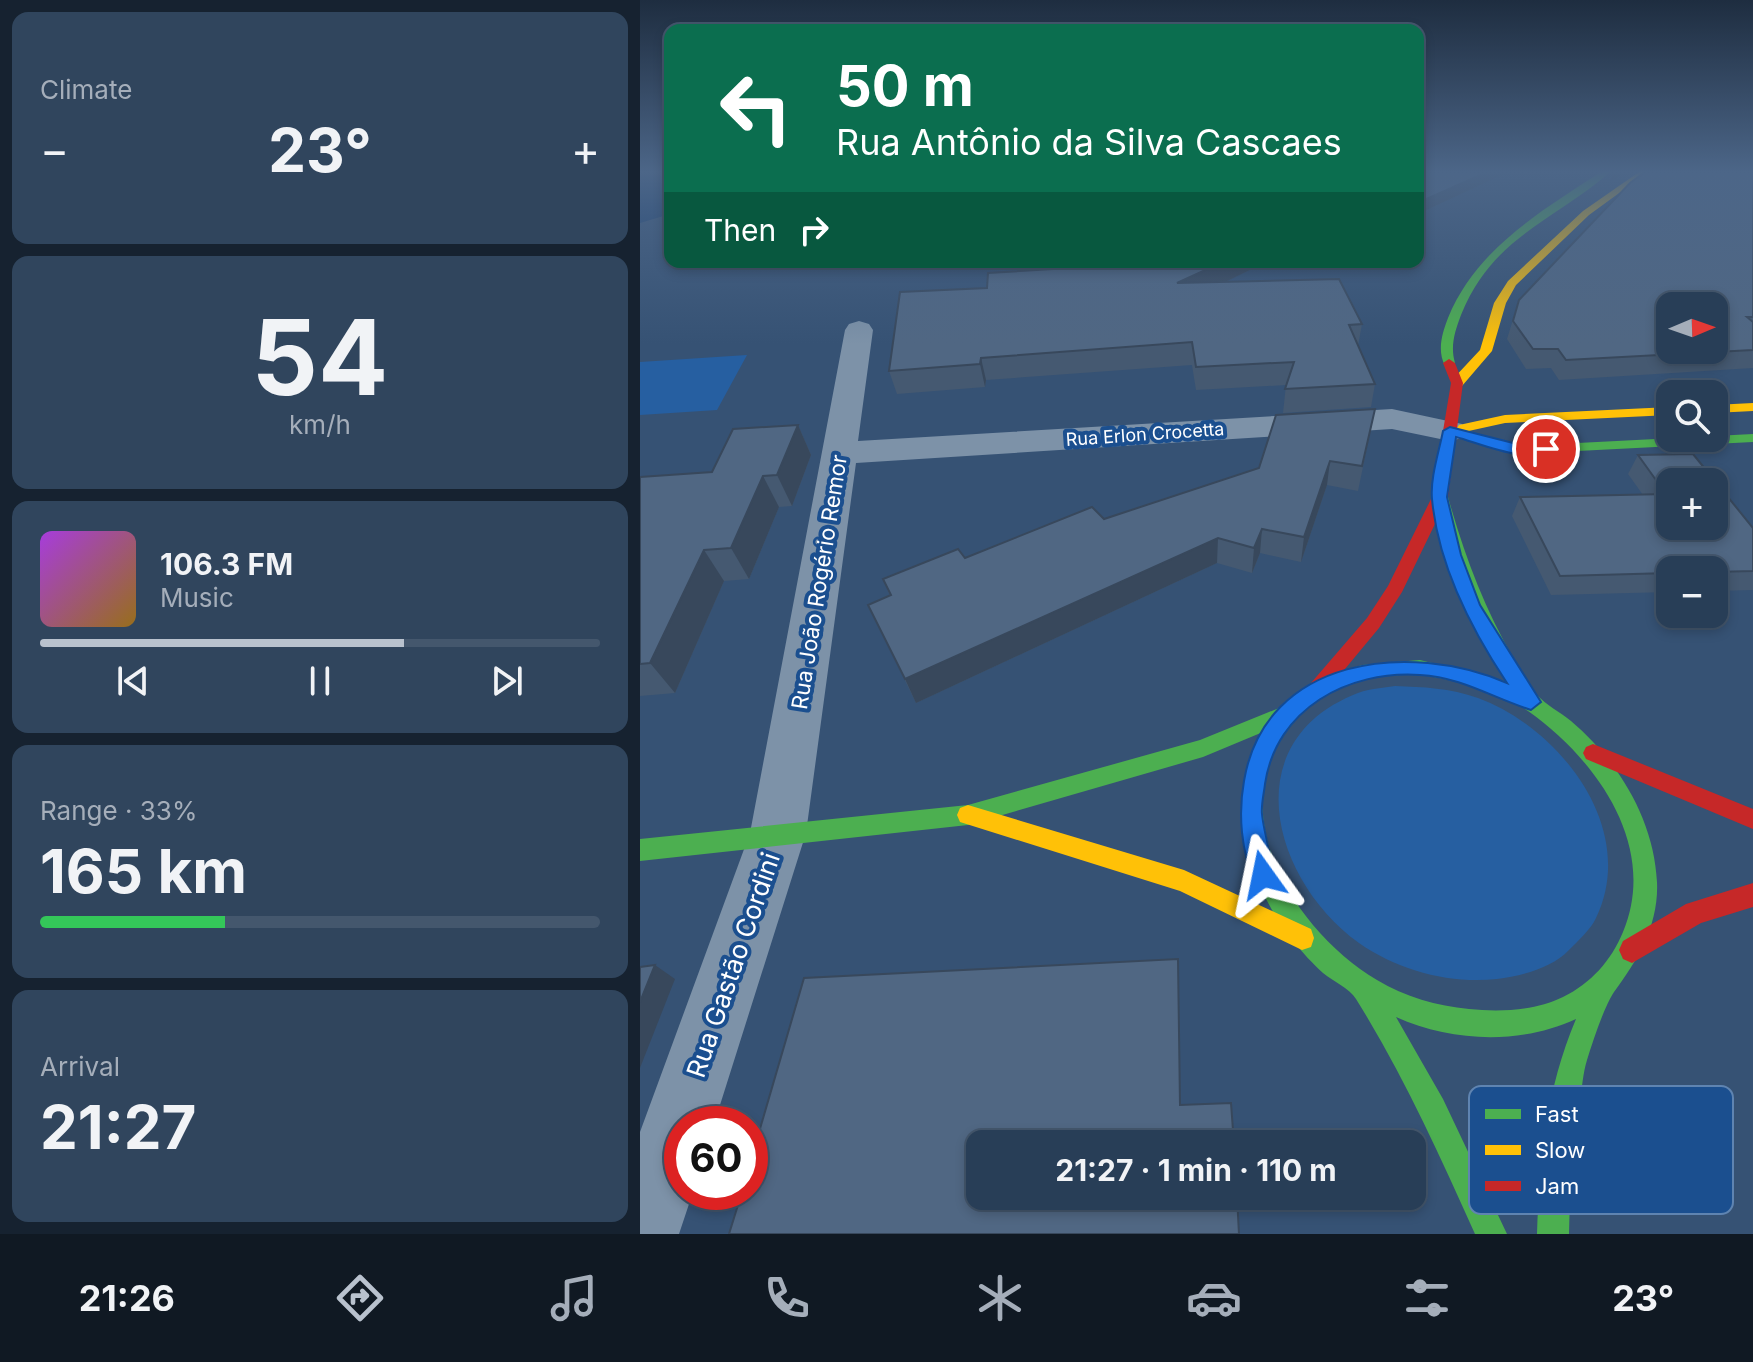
<!DOCTYPE html>
<meta charset="utf-8">
<style>
:root{--surface:#283e57;--page:#30455d;--text:#f1f3f6;--muted:#a5aeba;--line:#44576d;--accent:#b9c2ce}
body{margin:0;font-family:Inter,sans-serif;background:var(--page);color:var(--text);height:100vh;display:flex;flex-direction:column;font-size:30px;white-space:nowrap}
*{box-sizing:border-box;margin:0}
p{font-size:26px;color:var(--muted)}
.icon{flex:none;width:44px;height:44px;fill:none;stroke:currentColor;stroke-width:2;stroke-linecap:round;stroke-linejoin:round}
.map{position:relative;flex:1;overflow:hidden}
.panel{display:flex;flex-direction:column;gap:12px;padding:12px;background:#162230;width:640px}
.panel>*{flex:none}
.guide{position:absolute;left:24px;top:24px;width:760px;height:244px;border-radius:16px;box-shadow:0 4px 12px #0003,0 0 0 2px var(--line);background:#0b6e4f;color:#fff;overflow:hidden}
.needle{width:52px;rotate:88deg}
.controls{position:absolute;left:1016px;top:292px;display:grid;gap:16px}
.controls a{display:grid;place-items:center;width:72px;height:72px;border-radius:16px;background:var(--surface);box-shadow:0 4px 12px #0003,0 0 0 2px var(--line);font-size:40px}
.speed{position:absolute;left:24px;top:1106px;display:flex;gap:16px;font-size:40px;font-weight:700;text-align:center}
.speed>*{display:grid;place-content:center;width:104px;height:104px;border-radius:50%;background:var(--surface);box-shadow:0 4px 12px #0003,0 0 0 2px var(--line);line-height:1}
.speed .limit{border:12px solid #d22;background:#fff;color:#111}
.pin{position:absolute;display:grid;place-items:center;width:68px;height:68px;color:#fff;margin:-34px;border:4px solid #fff;border-radius:50%;box-shadow:0 2px 8px #0007}
.me{position:absolute;width:88px;margin:-44px;rotate:348deg;stroke-linejoin:round;filter:drop-shadow(0 0 6px #0008)}
.turn{display:flex;align-items:center;gap:28px;height:168px;padding:0 40px;font-size:36px}
.turn .icon{width:104px;height:104px;stroke-width:2.5}
.turn b{display:block;font-size:56px;line-height:68px}
.then{display:flex;align-items:center;height:76px;padding:0 40px;background:#0003;gap:16px;font-size:30px}
.big{font-size:60px;font-weight:700;line-height:1.1}
.panel .tile{flex:1;display:flex;flex-direction:column;justify-content:center;gap:12px;min-width:0;padding:0 28px;border-radius:16px;background:var(--page)}
.panel .dial{align-items:center;gap:0}
.dial b{font-size:104px;line-height:1}
.song{display:flex;align-items:center;gap:24px}
.cover{width:96px;height:96px;border-radius:12px;background:linear-gradient(135deg,hsl(280 70% 55%),hsl(40 70% 35%))}
.played{height:8px;border-radius:4px;background:linear-gradient(90deg,var(--accent) 65%,var(--line) 65%)}
.keys{display:flex;justify-content:space-around;direction:ltr}
.heat{display:flex;justify-content:space-between;align-items:center;font-size:44px;direction:ltr}
.charge{height:12px;border-radius:6px;background:linear-gradient(90deg,#34c759 33%,var(--line) 0)}
.trip{position:absolute;left:326px;top:1130px;width:460px;height:80px;border-radius:16px;background:var(--surface);box-shadow:0 4px 12px #0003,0 0 0 2px var(--line);font-weight:700;line-height:80px;text-align:center}
.tab-bar{display:flex;height:128px;justify-content:space-around;align-items:center;background:#101923;color:var(--muted)}
.tab-bar .icon{width:56px;height:56px}
.tab-bar .selected{color:var(--accent)}
.tab-bar b{font-size:36px;color:var(--text)}
main{display:flex;flex:1;min-height:0}
.map>svg:first-child{display:block}
.green{fill:#265fa1}
.water{fill:#153c6e}
.lines{fill:none;stroke-linecap:round;stroke-linejoin:round}
.street{fill:#7d92a8;fill-rule:evenodd}
.fast{fill:#4caf50;fill-rule:evenodd}
.slow{fill:#ffc107;fill-rule:evenodd}
.jam{fill:#c62828;fill-rule:evenodd}
.wall{fill:#455971}
.shaded-wall{fill:#38485c}
.building{fill:#506783;stroke:#38485c;stroke-width:2;fill-rule:evenodd}
.route{fill:#1a73e8;stroke:#114b97;stroke-width:2}
.labels{text-anchor:middle;dominant-baseline:central;stroke-width:8;stroke-linejoin:round;paint-order:stroke}
.far-street-label{font-size:18px;fill:#fff;stroke:#1b4f8f}
.street-label{font-size:22px;fill:#fff;stroke:#1b4f8f}
.near-street-label{font-size:26px;fill:#fff;stroke:#1b4f8f}
.key{fill:#1b4f8f;stroke:#5f84b1;stroke-width:2}
.key-label{font-size:22px;fill:#fff}
</style>
<main>
<section class="panel">
<div class="tile"><p>Climate</p>
<div class="heat"><a>−</a><b class="big">23°</b><a>+</a></div>
</div>
<div class="tile dial"><b>54</b><p>km/h</p></div>
<div class="tile">
<div class="song"><i class="cover"></i><div><b>106.3 FM</b><p>Music</p></div></div>
<div class="played"></div>
<div class="keys"><svg class="icon" aria-label="previous" viewBox="0 0 24 24"><path d="M18 5L8 12l10 7zM5 5v14"/></svg><svg class="icon" aria-label="pause" viewBox="0 0 24 24"><path d="M8 5v14M16 5v14"/></svg><svg class="icon" aria-label="next" viewBox="0 0 24 24"><path d="M6 5l10 7-10 7zM19 5v14"/></svg></div>
</div>
<div class="tile"><p>Range · 33%</p><b class="big">165 km</b><div class="charge"></div></div>
<div class="tile"><p>Arrival</p><b class="big">21:27</b></div>
</section>
<div class="map">
<svg width="1113" height="1234" viewBox="0 0 1113 1234">
<rect width="100%" height="100%" fill="#365274"/>
<g class="green">
<path d="M107,355L77,410L0,415V362Z"/>
<path d="M755,686C783,687 810,688 838,698C920,728 999,829 956,918C951,929 938,941 929,950C912,968 881,976 857,979C810,984 759,971 719,943C634,882 594,745 713,695C726,689 741,688 755,686Z"/>
</g>
<path class="water" d="M0,172H30V214L0,223Z"/>
<g class="lines">
<path class="street" d="M219,321L229,324L233,330L218,441L752,409L822,424L827,431L822,438L810,441L752,429L216,463L166,833L74,1124H42V1192H53L39,1234H0V1132L110,833L205,330L209,324Z"/>
<g class="fast">
<path d="M961,172H970C913,222 853,236 821,315C815,331 810,346 815,363L805,366C797,350 802,334 808,318C836,249 901,211 961,172Z"/>
<path d="M810,427L880,446L1113,434V442L880,454L805,434L803,431Z"/>
<path d="M800,492L808,497C824,554 844,608 874,659C881,671 888,685 897,695C906,705 920,712 931,721C978,761 1014,819 1017,882C1019,924 998,960 974,992C964,1007 953,1041 947,1060C943,1073 942,1088 940,1101C933,1146 930,1189 929,1234H897C900,1158 906,1090 936,1019C880,1045 812,1042 756,1017L803,1099L867,1234H835C799,1154 763,1074 716,999C709,988 694,982 683,973C673,964 662,952 654,942C605,881 586,802 623,732L563,757L328,825L0,861V839L328,805L560,740L644,706L682,678L722,665L780,660L868,682C835,623 809,563 792,497ZM780,674C817,682 857,688 888,711C956,759 1019,846 983,932C971,961 951,983 923,997C895,1011 859,1012 829,1009C797,1006 765,997 737,980C659,934 582,818 647,731C663,709 687,690 714,682C735,675 758,675 780,674Z"/>
</g>
<g class="slow">
<path d="M999,172H1008L949,215L876,285L866,303L852,351L822,386H812V380L840,350L854,303L868,281L943,211Z"/>
<path d="M1113,403V411L1074,413V405Z"/>
<path d="M1030,407V415L865,423L824,432L817,428L819,425L865,415Z"/>
<path d="M328,805L544,870L671,929L674,938L671,947L662,950L540,891L320,822L317,815L320,808Z"/>
</g>
<g class="jam">
<path d="M809,359L815,363L823,383L808,497L762,592L739,628L685,693L678,696L671,693L668,688L671,683L727,618L748,586L792,497L811,383L803,363Z"/>
<path d="M953,744L1113,809V829L946,759L943,753L946,747Z"/>
<path d="M1113,883V907L1061,923L992,963L983,959L979,950L983,941L1046,904Z"/>
</g>
</g>
<g class="wall">
<path d="M778,172H868L780,213H778Z"/>
<path d="M1113,172V368L919,380L911,368L886,369L867,339L879,300Z"/>
<path d="M495,262H621L620,265L585,282L722,324L718,346L735,384L731,407L643,413L646,385L556,390L552,365L346,380L345,387L257,394L249,371L347,288L495,264Z"/>
<path d="M735,409L718,491L687,485L661,562L620,553L612,573L577,563L276,703L228,605L250,596L243,579L325,558L464,519L619,468Z"/>
<path d="M158,425L171,455L152,506L139,507L109,579L84,581L35,693L0,696V477L72,472Z"/>
<path d="M998,455L1113,528V590L1074,591V570H1030V592L911,595L872,516L880,497L1003,495L988,474Z"/>
</g>
<g class="shaded-wall">
<path d="M847,172H868L780,213L782,201Z"/>
<path d="M973,172H988L970,181Z"/>
<path d="M583,262H621L620,265L538,305L537,283Z"/>
<path d="M341,358L346,380L345,387L340,364Z"/>
<path d="M158,425L171,455L152,506L137,475Z"/>
<path d="M690,461L687,485L661,562L664,537Z"/>
<path d="M123,476L139,507L109,579L91,548Z"/>
<path d="M622,529L620,553L612,573L614,548Z"/>
<path d="M578,538L577,563L276,703L265,679Z"/>
<path d="M64,550L84,581L35,693L10,663Z"/>
<path d="M15,965L35,979L0,1068V1002Z"/>
</g>
<g class="building">
<path d="M778,172H847L782,201L778,200Z"/>
<path d="M1005,172H1113V317H1107L1113,322V350L926,360L918,349H893L873,321L879,300L990,183ZM1030,306H1074V350H1030Z"/>
<path d="M495,262H583L537,283L699,279L722,324L709,325L735,384L645,389L654,362L556,367L552,342L341,358L340,364L249,371L260,292L347,288L348,273L495,264Z"/>
<path d="M735,409L722,466L690,461L664,537L622,529L614,548L578,538L265,679L228,605L251,595L243,579L318,549L325,558L452,507L464,519L619,468L636,415Z"/>
<path d="M158,425L137,475L123,476L91,548L64,550L10,663L0,664V477L72,472L93,429Z"/>
<path d="M1053,454L1113,528V571L1074,572V570H1030V573L920,576L880,497L1026,494L998,455ZM1030,482H1074V526H1030Z"/>
<path d="M538,959L540,1105L591,1103L594,1144H340V1196H597L599,1234H89L102,1192H110V1163L164,978Z"/>
<path d="M15,965L0,1002V967Z"/>
</g>
<linearGradient id="sky" x2="0" y2="1"><stop stop-color="#1e2d40"/><stop offset="0.5" stop-color="#4c6688"/><stop offset="1" stop-color="#4c6688" stop-opacity="0"/></linearGradient>
<rect width="1113" height="344" fill="url(#sky)"/>
<path class="route" d="M810,427L881,445L906,444L914,449C890,466 842,444 816,437L807,497L821,555L840,605L901,702L891,710C853,698 821,677 780,675C708,670 636,709 625,784C624,793 621,805 622,814C624,834 631,855 635,875L631,883L623,886L615,883C601,851 598,814 604,781C625,656 770,641 867,683C831,629 798,565 792,499C790,478 799,452 803,431Z"/>
<g class="labels">
<g class="far-street-label">
<text transform="translate(505 434) rotate(-4)">Rua Erlon Crocetta</text>
</g>
<g class="street-label">
<text transform="translate(179 582) rotate(-81)">Rua João Rogério Remor</text>
</g>
<g class="near-street-label">
<text transform="translate(93 965) rotate(-71)">Rua Gastão Cordini</text>
</g>
</g>
<rect x="829" y="1086" width="264" height="128" rx="12" class="key"/>
<rect x="845" y="1109" width="36" height="10" fill="#4caf50"/>
<rect x="845" y="1145" width="36" height="10" fill="#ffc107"/>
<rect x="845" y="1181" width="36" height="10" fill="#c62828"/>
<g class="key-label">
<text x="895" y="1122">Fast</text>
<text x="895" y="1158">Slow</text>
<text x="895" y="1194">Jam</text>
</g>
</svg>
<div class="controls">
<a><svg class="needle" viewBox="-14 -14 28 28"><path d="M0-13l5 13h-10z" fill="#e53935"/><path d="M0 13l5-13h-10z" fill="#a5aeba"/></svg></a>
<a><svg class="icon" aria-label="search" viewBox="0 0 24 24"><circle cx="10" cy="10" r="6"/><path d="M15 15l6 6"/></svg></a>
<a>+</a>
<a>−</a>
</div>
<div class="speed"><div class="limit">60</div></div>
<div class="pin" style="left:906px;top:449px;background:#d93025"><svg class="icon" aria-label="arrive" viewBox="0 0 24 24"><path d="M6 21V4h12l-3 4 3 4H6"/></svg></div>
<svg class="me" style="left:623px;top:875px" viewBox="-20 -20 40 40"><path d="M0-17L14 15 0 8-14 15z" fill="#1a73e8" stroke="#fff" stroke-width="4"/></svg>
<div class="trip">21:27 · 1 min · 110 m</div>
<div class="guide">
<div class="turn"><svg class="icon" aria-label="left" viewBox="0 0 24 24"><path d="M17 20v-9H6M10 6l-5 5 5 5"/></svg><div><b>50 m</b>Rua Antônio da Silva Cascaes</div></div>
<div class="then">Then<svg class="icon" aria-label="right" viewBox="0 0 24 24"><path d="M7 20v-9h11M14 6l5 5-5 5"/></svg></div>
</div>
</div>
</main>
<nav class="tab-bar">
<b>21:26</b>
<svg class="icon selected" aria-label="directions" viewBox="0 0 24 24"><path d="M12 3l9 9-9 9-9-9zM9 14v-3h6M13 9l2 2-2 2"/></svg>
<svg class="icon" aria-label="music" viewBox="0 0 24 24"><path d="M9 18V5l10-2v13"/><circle cx="6" cy="18" r="3"/><circle cx="16" cy="16" r="3"/></svg>
<svg class="icon" aria-label="phone" viewBox="0 0 24 24"><path d="M5 4h4l2 5-3 2q2 4 5 5l2-3 5 2v4C11 20 4 13 5 4z"/></svg>
<svg class="icon" aria-label="climate" viewBox="0 0 24 24"><path d="M12 3v18M4 7l16 10M4 17L20 7"/></svg>
<svg class="icon" aria-label="car" viewBox="0 0 24 24"><path d="M5 17H2v-5l4-1 3-4h7l3 4 3 1v5h-3M9 17h6M6 11h13"/><circle cx="7" cy="17" r="2"/><circle cx="17" cy="17" r="2"/></svg>
<svg class="icon" aria-label="filters" viewBox="0 0 24 24"><path d="M4 7h16M4 17h16"/><circle cx="9" cy="7" r="2"/><circle cx="15" cy="17" r="2"/></svg>
<b>23°</b>
</nav>
